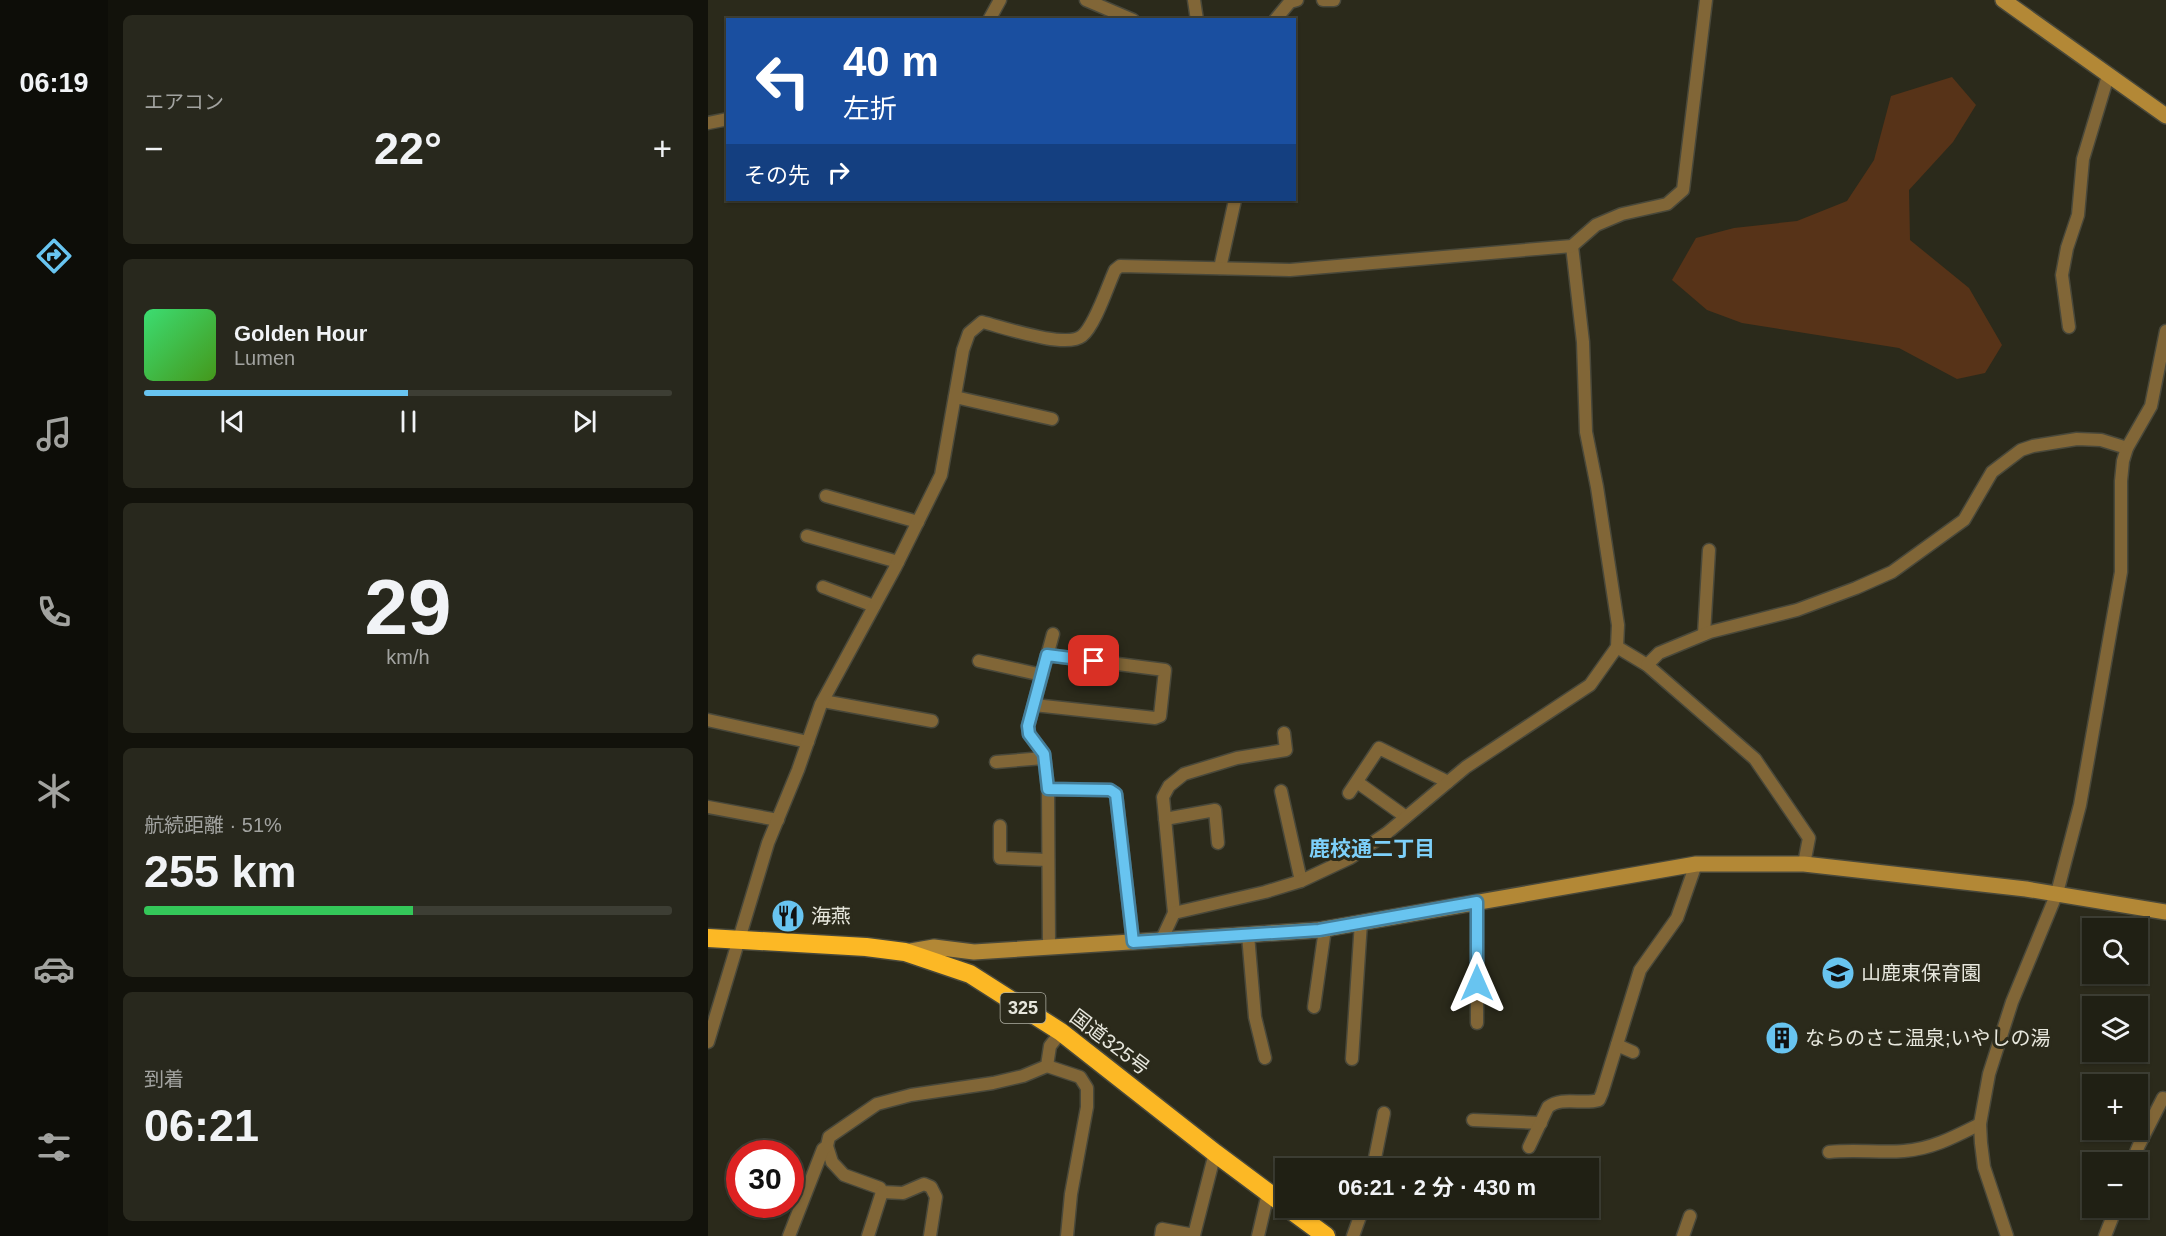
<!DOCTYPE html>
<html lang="ja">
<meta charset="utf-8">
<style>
:root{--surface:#202014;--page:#28281d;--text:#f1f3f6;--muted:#a2a3a0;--line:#3d3e34;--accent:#68c4f0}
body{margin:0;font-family:Arial,"Noto Sans JP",sans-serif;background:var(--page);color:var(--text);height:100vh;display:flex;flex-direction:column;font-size:22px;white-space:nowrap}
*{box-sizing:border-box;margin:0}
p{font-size:20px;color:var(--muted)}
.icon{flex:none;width:33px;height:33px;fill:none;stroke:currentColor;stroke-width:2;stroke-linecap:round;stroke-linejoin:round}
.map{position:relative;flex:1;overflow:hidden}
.details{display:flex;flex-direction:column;gap:15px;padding:15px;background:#12120b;width:600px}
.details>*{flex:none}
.banner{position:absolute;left:18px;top:18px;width:570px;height:183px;border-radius:0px;box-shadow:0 2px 4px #0004,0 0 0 2px var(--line);background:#1a4fa0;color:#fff;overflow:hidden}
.controls{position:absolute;left:1374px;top:918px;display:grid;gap:12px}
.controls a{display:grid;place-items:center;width:66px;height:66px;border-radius:0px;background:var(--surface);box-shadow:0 2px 4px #0004,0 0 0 2px var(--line);font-size:30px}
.speed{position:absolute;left:18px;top:1140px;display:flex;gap:12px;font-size:30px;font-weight:700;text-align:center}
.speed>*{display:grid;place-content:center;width:78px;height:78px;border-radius:50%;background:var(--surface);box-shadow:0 2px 4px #0004,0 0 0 2px var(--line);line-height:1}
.speed .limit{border:9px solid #d22;background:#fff;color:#111}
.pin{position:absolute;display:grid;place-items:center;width:51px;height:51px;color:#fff;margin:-26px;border-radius:12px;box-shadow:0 3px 9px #0006}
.me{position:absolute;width:66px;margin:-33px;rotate:0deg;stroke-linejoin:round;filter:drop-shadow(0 0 4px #0008)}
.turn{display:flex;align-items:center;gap:21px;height:126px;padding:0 18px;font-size:27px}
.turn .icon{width:78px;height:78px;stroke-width:2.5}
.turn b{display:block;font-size:42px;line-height:51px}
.then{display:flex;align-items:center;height:57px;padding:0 18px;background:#0003;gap:12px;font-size:22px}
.big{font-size:45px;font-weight:700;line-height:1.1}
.details .tile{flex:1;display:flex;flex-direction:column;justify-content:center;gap:9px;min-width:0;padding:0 21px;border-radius:9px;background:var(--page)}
.details .dial{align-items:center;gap:0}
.dial b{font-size:78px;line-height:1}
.song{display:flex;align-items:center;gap:18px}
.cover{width:72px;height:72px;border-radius:9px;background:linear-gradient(135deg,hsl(140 70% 55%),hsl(100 70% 35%))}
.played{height:6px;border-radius:3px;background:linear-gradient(90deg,var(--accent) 50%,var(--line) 50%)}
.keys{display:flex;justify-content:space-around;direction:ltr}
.heat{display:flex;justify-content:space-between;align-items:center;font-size:33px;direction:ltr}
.charge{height:9px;border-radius:4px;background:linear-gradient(90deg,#34c759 51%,var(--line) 0)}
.trip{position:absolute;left:567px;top:1158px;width:324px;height:60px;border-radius:0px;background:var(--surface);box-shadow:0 2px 4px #0004,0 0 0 2px var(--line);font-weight:700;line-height:60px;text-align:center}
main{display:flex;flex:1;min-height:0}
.tabs{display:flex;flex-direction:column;width:108px;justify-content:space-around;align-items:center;background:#0d0d08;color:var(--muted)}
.tabs .icon{width:42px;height:42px}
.tabs .selected{color:var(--accent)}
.tabs b{font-size:27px;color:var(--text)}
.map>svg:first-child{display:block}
.green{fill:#573318}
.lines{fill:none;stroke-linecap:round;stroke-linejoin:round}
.street-casing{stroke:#49483a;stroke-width:15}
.secondary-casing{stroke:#49483a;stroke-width:18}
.highway-casing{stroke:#49483a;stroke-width:21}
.street{stroke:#816637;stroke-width:12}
.secondary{stroke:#b38836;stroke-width:15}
.highway{stroke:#fcb825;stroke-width:18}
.route-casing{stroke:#447f9c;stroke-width:15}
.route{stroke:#68c4f0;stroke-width:10}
.labels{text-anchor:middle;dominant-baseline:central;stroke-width:6;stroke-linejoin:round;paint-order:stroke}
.shield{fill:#2b2a1b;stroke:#afaea3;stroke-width:1.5}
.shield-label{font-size:18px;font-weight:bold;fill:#e7e7dd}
.poi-label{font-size:20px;fill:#e7e7dd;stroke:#2b2a1b;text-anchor:start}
.street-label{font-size:20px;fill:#e7e7dd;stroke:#2b2a1b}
.neighbourhood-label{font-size:21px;font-weight:bold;fill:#7dd0fa;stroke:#2b2a1b}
</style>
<main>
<nav class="tabs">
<b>06:19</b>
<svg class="icon selected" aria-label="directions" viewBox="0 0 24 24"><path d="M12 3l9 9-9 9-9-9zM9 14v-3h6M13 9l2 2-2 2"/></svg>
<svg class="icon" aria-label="music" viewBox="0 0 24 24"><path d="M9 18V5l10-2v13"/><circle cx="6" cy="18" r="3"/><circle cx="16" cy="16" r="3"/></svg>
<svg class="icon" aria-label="phone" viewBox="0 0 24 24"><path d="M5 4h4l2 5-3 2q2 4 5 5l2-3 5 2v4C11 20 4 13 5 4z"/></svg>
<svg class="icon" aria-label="climate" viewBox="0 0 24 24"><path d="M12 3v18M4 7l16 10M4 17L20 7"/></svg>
<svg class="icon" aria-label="car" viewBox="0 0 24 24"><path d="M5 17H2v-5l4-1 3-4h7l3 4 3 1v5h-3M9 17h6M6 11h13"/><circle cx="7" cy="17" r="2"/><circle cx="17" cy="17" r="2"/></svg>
<svg class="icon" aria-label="filters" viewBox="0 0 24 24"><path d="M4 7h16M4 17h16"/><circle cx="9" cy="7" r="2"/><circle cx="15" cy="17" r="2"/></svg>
</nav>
<section class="details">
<div class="tile"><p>エアコン</p>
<div class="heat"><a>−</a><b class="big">22°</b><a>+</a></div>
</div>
<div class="tile">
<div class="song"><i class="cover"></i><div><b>Golden Hour</b><p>Lumen</p></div></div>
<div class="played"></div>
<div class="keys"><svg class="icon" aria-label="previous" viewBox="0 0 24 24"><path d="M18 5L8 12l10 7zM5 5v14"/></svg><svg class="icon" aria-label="pause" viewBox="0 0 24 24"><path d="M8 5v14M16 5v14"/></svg><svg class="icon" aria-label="next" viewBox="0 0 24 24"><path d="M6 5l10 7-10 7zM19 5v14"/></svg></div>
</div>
<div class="tile dial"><b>29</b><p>km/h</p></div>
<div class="tile"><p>航続距離 · 51%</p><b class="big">255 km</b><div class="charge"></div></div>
<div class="tile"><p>到着</p><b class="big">06:21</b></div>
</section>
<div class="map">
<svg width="1458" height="1236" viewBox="0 0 1458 1236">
<rect width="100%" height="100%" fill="#2b2a1b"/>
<path class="green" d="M1244,77L1268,105L1245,142L1201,190L1202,240L1261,288L1294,345L1277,373L1249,379L1191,348L1034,323L999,310L964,280L988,238L1026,228L1089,221L1139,201L1166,160L1183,96Z"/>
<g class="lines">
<g class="street-casing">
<g id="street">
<path d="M378,0L425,20"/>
<path d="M486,0L489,20"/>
<path d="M615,0H626"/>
<path d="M281,20L292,0"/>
<path d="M567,20L582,2L589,0"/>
<path d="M0,123L20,119"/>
<path d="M512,268L527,200"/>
<path d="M1361,327L1354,275L1359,248L1370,215L1375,159L1400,76"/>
<path d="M247,397L344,419"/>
<path d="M118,496L210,522"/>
<path d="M99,536L190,562"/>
<path d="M115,587L166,606"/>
<path d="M996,634L1001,550"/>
<path d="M909,647L939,665L1047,759L1101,838L1096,864"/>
<path d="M271,661L334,675"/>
<path d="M939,665L951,653L1002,632L1089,610L1148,588L1184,572L1256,520L1284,472L1313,450L1325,446L1369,439L1393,440L1419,448"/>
<path d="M115,701L224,721"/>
<path d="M326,705L447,718L452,716L457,670L339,655"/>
<path d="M0,720L100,742"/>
<path d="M288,762L336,758"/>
<path d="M649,782L698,817"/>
<path d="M340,789L402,790L408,794L425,942"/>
<path d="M573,791L593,881"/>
<path d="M641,793L671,748L740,782"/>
<path d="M0,807L70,820"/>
<path d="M457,819L507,810L510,843"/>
<path d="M292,826V858L340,860"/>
<path d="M769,902V1023"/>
<path d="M466,913L455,797L461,786L476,774L529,758L578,750L576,733"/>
<path d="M540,935L547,1017L557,1058"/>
<path d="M453,941L466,913L557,892L593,881L642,858L679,833L758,767L882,685L909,647L910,625L889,487L878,432L875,342L864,246"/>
<path d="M341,947L340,789L336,754L321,734L320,726L345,634"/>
<path d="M606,1007L617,929"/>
<path d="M0,1042L60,843L90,770L113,704L187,568L233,475L255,350L261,333L274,322C295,327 357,349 374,336C387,326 400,285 407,270L412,266L582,270L864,246L888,225L914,214L959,204L975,190L998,0"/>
<path d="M909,1045L925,1052"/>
<path d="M644,1059L653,922"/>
<path d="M339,1066L372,1077L379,1088V1107L363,1194L359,1236"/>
<path d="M765,1120L833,1123"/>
<path d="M119,1146L124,1162L136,1175L172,1188L174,1192L195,1193L216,1184L223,1187L228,1197L222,1236"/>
<path d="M821,1147L840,1107C854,1096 875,1105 891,1100L894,1093L932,970L969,918L988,864"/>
<path d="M1121,1152C1147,1149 1171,1153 1196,1151C1224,1149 1248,1136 1272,1124"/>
<path d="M1424,1162L1431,1145L1455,1098L1458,1099"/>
<path d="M665,1168L676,1113"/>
<path d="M81,1236L115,1149L119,1146L121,1137L169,1104L203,1095L285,1083L315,1076L339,1066L342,1046L353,1032"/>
<path d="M160,1236L174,1192"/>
<path d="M453,1236L454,1229L486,1235L507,1153"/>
<path d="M550,1236L560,1193"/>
<path d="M645,1236L655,1208"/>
<path d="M975,1236L982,1216"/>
<path d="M1299,1236L1276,1167L1273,1143L1272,1124L1281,1074L1304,1002L1349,893L1372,805L1413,572V481L1415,461L1419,448L1443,406L1458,331"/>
<path d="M1397,1236L1408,1208"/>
</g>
</g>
<g class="secondary-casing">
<g id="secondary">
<path d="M1295,0L1458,116"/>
<path d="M197,952L226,947L266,952L611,930L988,864H1096L1318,889L1458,912"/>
</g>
</g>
<g class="highway-casing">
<g id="highway">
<path d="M0,938L158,947L197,952L262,974L353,1032L507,1153L578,1206"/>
<path d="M580,1208L618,1236"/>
</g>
</g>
<use href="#street" class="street"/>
<use href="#secondary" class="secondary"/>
<use href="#highway" class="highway"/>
</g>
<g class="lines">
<g class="route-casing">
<path id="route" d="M386,661L339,655L320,726L321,734L336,754L340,789L402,790L408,794L425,942L611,930L769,902V983"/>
</g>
<use href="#route" class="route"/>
</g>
<defs>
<g id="restaurant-disc" transform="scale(1.725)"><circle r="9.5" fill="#68c4f0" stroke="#2b2a1b"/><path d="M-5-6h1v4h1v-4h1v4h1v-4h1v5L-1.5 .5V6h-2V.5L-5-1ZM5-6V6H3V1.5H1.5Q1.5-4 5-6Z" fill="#111"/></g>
<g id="school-disc" transform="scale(1.725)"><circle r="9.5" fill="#68c4f0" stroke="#2b2a1b"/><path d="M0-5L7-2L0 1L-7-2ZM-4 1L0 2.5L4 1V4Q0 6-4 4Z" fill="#111"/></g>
<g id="building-disc" transform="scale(1.725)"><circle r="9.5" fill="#68c4f0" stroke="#2b2a1b"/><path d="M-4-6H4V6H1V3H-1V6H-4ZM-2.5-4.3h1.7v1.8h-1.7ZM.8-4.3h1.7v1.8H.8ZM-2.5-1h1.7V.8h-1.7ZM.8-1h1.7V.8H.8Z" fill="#111"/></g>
</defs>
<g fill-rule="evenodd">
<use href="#restaurant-disc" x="80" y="916"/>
<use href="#school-disc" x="1130" y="973"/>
<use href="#building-disc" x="1074" y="1038"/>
</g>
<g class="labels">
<rect class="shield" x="292.5" y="993" width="45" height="30" rx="4.5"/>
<g class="shield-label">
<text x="315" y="1008">325</text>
</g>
<g class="poi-label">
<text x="103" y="916">海燕</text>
<text x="1153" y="973">山鹿東保育園</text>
<text x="1097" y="1038">ならのさこ温泉;いやしの湯</text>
</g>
<g class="street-label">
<text transform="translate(402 1042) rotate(37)">国道325号</text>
</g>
<g class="neighbourhood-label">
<text x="664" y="848">鹿校通二丁目</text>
</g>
</g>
</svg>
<div class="controls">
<a><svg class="icon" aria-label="search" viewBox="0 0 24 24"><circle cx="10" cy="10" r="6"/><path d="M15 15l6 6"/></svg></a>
<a><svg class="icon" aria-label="layers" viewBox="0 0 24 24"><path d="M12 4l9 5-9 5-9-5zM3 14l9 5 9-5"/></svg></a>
<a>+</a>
<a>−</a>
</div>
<div class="speed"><div class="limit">30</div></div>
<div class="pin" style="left:386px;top:661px;background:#d93025"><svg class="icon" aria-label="arrive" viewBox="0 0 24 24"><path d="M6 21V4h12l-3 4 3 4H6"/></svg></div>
<svg class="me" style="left:769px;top:983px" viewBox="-20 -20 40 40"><path d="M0-17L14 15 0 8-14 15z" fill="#68c4f0" stroke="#fff" stroke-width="4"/></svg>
<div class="trip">06:21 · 2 分 · 430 m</div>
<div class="banner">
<div class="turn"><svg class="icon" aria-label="left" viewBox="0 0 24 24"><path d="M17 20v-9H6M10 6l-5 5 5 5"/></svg><div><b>40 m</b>左折</div></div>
<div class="then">その先<svg class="icon" aria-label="right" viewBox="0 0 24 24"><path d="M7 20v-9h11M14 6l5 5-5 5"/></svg></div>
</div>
</div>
</main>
